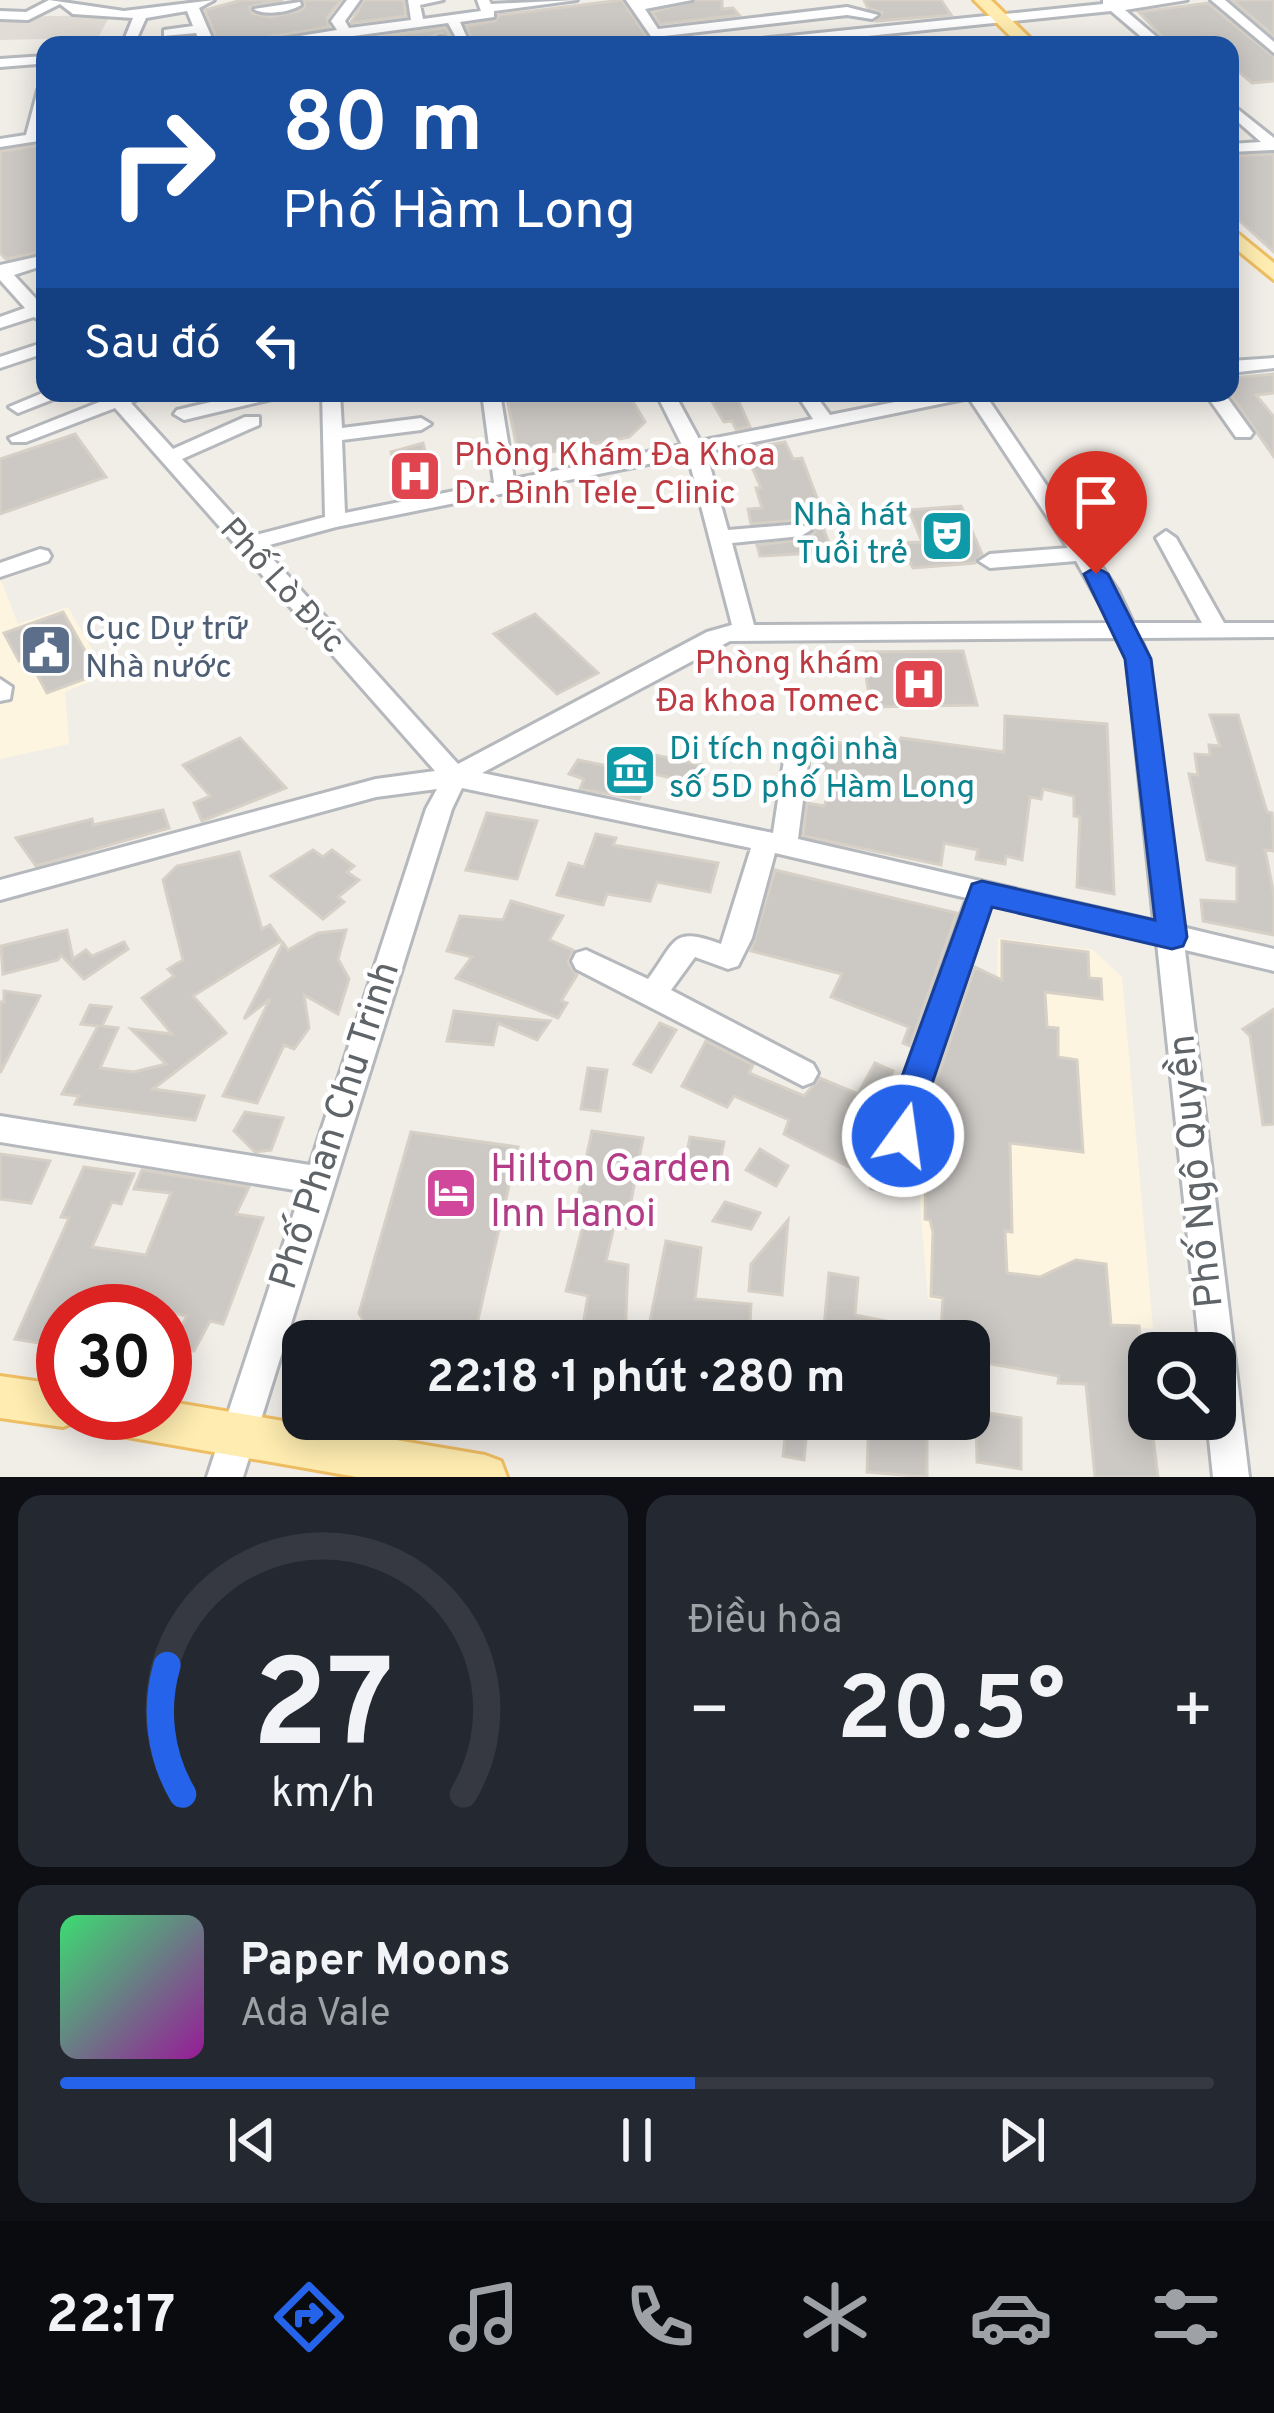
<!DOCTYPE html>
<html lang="vi">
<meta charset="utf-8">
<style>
:root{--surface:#171b24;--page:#242831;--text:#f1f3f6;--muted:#9ea1a6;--line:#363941;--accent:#2563eb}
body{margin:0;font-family:Overpass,sans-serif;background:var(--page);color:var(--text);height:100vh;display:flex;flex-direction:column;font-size:45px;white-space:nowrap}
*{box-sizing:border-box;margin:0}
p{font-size:39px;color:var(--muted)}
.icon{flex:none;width:66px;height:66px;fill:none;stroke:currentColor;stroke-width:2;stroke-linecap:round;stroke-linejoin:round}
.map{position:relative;height:1477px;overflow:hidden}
.side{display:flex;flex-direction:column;gap:18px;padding:18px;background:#0d0f14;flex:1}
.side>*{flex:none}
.top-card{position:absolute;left:36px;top:36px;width:1203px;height:366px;border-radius:24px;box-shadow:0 6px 30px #0003;background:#1a4fa0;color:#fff;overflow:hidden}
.fabs{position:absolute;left:1128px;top:1332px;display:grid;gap:24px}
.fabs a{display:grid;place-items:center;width:108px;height:108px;border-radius:24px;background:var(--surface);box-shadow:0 6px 30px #0003;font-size:60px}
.speed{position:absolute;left:36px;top:1284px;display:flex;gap:24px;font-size:60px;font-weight:700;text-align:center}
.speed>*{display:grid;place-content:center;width:156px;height:156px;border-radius:50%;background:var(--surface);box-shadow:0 6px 30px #0003;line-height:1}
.speed .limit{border:18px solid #d22;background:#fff;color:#111}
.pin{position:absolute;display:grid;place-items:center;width:102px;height:102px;color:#fff;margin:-123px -51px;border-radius:50% 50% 50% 0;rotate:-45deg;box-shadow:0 0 12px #0007}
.pin .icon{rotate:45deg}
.me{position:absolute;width:132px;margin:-66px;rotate:14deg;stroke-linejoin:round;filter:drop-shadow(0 0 9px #0008)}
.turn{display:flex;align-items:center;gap:42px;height:252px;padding:0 48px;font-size:54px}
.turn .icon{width:156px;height:156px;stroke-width:2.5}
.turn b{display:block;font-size:84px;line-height:102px}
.then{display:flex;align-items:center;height:114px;padding:0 48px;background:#0003;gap:24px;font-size:45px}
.big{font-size:90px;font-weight:700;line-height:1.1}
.side .widget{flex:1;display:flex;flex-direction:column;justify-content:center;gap:18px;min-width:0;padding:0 42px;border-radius:24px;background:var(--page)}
.side .dial{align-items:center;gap:0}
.dial svg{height:312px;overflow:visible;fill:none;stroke:var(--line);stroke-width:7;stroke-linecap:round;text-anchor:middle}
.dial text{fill:var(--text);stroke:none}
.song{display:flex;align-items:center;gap:36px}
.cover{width:144px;height:144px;border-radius:18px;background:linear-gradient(135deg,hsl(140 70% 55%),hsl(300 70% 35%))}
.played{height:12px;border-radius:6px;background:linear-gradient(90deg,var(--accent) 55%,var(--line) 55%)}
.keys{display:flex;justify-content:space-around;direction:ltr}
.heat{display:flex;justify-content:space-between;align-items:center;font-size:66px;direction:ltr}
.side .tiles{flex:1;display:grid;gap:18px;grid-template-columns:1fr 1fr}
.widget:last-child{grid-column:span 2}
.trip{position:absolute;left:282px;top:1320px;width:708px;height:120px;border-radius:24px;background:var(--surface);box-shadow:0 6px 30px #0003;font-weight:700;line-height:120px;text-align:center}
.tab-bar{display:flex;height:192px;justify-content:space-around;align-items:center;background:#090b0e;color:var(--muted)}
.tab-bar .icon{width:84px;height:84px}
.tab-bar .selected{color:var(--accent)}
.tab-bar b{font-size:54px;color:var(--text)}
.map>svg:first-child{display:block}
.commercial{fill:#fdf5e0}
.education{fill:#e1ddd6}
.building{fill:#ccc9c5;stroke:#d6d0c6;stroke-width:3}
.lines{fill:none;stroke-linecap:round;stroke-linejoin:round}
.minor-casing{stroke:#b5b8bc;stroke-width:6}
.major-casing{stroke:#efbe63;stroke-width:6}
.minor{fill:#fff;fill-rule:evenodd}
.major{fill:#feecb0;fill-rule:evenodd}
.route{fill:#2563eb;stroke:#184099;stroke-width:3}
.labels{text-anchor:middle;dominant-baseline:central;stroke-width:9;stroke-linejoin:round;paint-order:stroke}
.health-label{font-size:33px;fill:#be3a42;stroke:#fff;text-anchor:start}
.culture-label{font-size:33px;fill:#0d838f;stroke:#fff;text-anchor:end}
.street-label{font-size:33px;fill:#5f6468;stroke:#fff}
.service-label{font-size:33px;fill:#4e5e75;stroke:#fff;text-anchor:start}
.near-street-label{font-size:39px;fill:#5f6468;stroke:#fff}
.near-hotel-label{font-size:39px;fill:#b23c85;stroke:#fff;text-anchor:start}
</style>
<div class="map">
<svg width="1274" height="1477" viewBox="0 0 1274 1477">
<rect width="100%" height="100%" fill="#f1eee8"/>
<g class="commercial">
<path d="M0,578L18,624L68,607L107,675L65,692L69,744L0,759Z"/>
<path d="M998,938L1093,950L1122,977L1153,1329L928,1299L918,1179L884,1169L896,1120L928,1124L936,1062L948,1040L986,1042L997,997Z"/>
</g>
<path class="education" d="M110,15L98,38L0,40V17Z"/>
<g class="building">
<path d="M242,0H283L250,7L252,13L270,17L299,11L305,7L304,0H341L327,18L329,27L219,45L205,10Z"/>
<path d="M364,0H404L406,16L351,23Z"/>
<path d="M622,0L652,45H474L466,26L495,21L499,15Z"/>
<path d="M696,0H722V9L733,8L739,15L660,24L652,12Z"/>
<path d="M864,0H941L951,15L877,21L882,13L868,8Z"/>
<path d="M1242,0H1274V36L1233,1Z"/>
<path d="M1208,3L1274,57V81L1252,83L1230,64V45H1170L1139,12Z"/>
<path d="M446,28L455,45L441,33L431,37L430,45H360L359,40Z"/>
<path d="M45,145V251L6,259L0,253V151Z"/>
<path d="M1274,154V252L1230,212V162H1237L1232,156Z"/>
<path d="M1274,374V393L1256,395L1274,417V457L1230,394V378Z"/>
<path d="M575,393H628L645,422L629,437L519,458L507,399Z"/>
<path d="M707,393H735L750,427L736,429L732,421L724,422Z"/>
<path d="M75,434L106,477L0,514V459Z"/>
<path d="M785,442L793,459L802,458L828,527H823L832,552L760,556L757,545L801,540L815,532L801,520L751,524L748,509L762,508L756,488H761L744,449Z"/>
<path d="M423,443L431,474L400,480L391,452Z"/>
<path d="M961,506L982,554L975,563L913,568L899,543L922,542L909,510Z"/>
<path d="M63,612L98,674L47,693L28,658L19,661L4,633Z"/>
<path d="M535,614L598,673L557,694L494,634Z"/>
<path d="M963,651L977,705L871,707L862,652Z"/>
<path d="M1210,715H1238L1267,812L1272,813L1274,851L1265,850L1274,895V935L1203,921L1201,900L1237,902V866L1207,860L1189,774L1198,775L1195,754L1210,755L1209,745L1220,746Z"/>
<path d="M1005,716L1107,724L1114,894L1077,887L1080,817L1074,816V796L1043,789L1041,799L1030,797L1022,860L1006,856L1005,864L976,859L978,850L944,843L941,865L803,836L807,803L824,806L838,774L819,770L828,740L894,754L901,738L1004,752Z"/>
<path d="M240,738L286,788L202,821L194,803L210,796L183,765Z"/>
<path d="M636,751L707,766L700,784L649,773L639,799L580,789L584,779L569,774L578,760L628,770Z"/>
<path d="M163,810L169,828L36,866L16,838L92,819L93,825Z"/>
<path d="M487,813L537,821L517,879L466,870Z"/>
<path d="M596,834L616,838L613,845L718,863L710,892L657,882L650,901L607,894L603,905L557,895L569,863L584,867Z"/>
<path d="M313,850L323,857L332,850L354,866L347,872L359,880L338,897L344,902L323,919L271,876Z"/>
<path d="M239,852L262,929L270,925L281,941L193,996L226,1033L153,1089L204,1096L195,1120L75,1104L79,1096L62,1094L98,1026L81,1024L90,1005L111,1007L102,1026L118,1028L100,1068L134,1072L166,1064L131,1029L172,1034L142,998L174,976L168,969L183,960L163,880L177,866Z"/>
<path d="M775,870L957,913L910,1046L903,1043L909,1027L831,997L842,974L751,951Z"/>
<path d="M511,901L563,916L549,940L573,950L568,963L577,975L561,1001L567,1003L558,1018L456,978L472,957L447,951L460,916L503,920Z"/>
<path d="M67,930L73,959L86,950L92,956L124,942L128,949L84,979L61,955L58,960L3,974L1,946Z"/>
<path d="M346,930L338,959L349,979L338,1014L304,995L309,1028L294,1049L284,1045L257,1103L223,1096L270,999L244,1019L283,943L288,950L318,933Z"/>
<path d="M1002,941L1088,952L1089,978L1101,979L1102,999L1045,992L1047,1027L1058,1028V1057L1077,1060L1083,1152L1010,1143L1012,1232L1005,1231L1007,1273L1040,1277L1076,1260L1106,1264L1111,1325L1139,1326L1158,1477H1095L1086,1384L1058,1383L1059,1376L969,1360V1341H838L839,1329L824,1327L829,1273L858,1278L855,1315L941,1332L943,1298L931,1296L933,1232L930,1220L925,1219L926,1169L909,1166L924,1129L935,1130L936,1082L975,967L1002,980Z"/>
<path d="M4,991L40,996L0,1073V1002H4Z"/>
<path d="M1274,1009V1124L1263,1125L1250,1036L1243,1029Z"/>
<path d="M454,1011L499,1016L550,1021L537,1040L498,1023L493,1045L447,1041Z"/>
<path d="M660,1023L676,1030L651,1072L634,1064Z"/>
<path d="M706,1041L753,1065L749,1073L804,1096L820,1078L858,1094L875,1063L893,1071L884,1090L893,1094L882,1123L884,1134L868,1166L860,1162L855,1170L784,1134L789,1120L734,1096L727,1107L682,1086Z"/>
<path d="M588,1068L607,1070L600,1111L581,1109Z"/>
<path d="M245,1112L283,1118L271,1150L255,1152L234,1131Z"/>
<path d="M592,1131L643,1138L626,1228L614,1226L606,1261L628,1265L625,1340L581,1336L588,1296L566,1291L584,1222L573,1220Z"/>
<path d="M411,1132L518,1147L473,1341H375L359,1313Z"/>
<path d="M690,1137L724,1142L719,1166L686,1159Z"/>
<path d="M760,1149L788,1166L776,1186L746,1170Z"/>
<path d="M0,1154L50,1161L31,1203L0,1199Z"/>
<path d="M84,1167L134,1174L121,1204L112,1202L92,1247L146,1255L171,1193L134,1189L142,1170L249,1187L236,1214L263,1218L223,1324L210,1321L194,1351L168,1350L187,1316L95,1296L88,1311H63V1347L15,1339L69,1218L61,1217Z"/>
<path d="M725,1202L760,1213L751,1229L713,1221Z"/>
<path d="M788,1220L782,1295L749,1291L751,1264Z"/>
<path d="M666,1241L701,1248L695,1299L751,1304L749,1341H646Z"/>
<path d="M976,1411L1021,1418V1469L977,1462Z"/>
<path d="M787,1419H808L804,1460L783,1456Z"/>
<path d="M869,1419H927V1477L867,1472Z"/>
</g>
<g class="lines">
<g class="minor-casing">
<g id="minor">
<path d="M49,0L124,11L214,0L199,8L215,45H201L196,33L164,36V30L193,26L187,11L146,18L134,45H105L124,40L133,18L73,14L60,4L28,20L0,19V11L26,12Z"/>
<path d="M347,0H360L345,21L349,28L411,20L408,0H443L420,5L423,19L481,11L477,0H489L491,4L577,0L494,11V17L460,22L470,45H460L448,23L353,36L356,45H346L341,37L245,45L337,30L331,21Z"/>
<path d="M626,0H692L645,9L658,29L847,7L878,15L872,19L847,15L664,36L666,45H657Z"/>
<path d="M1103,0H1187L1125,10L1166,45H1151L1111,11L780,45H734L741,41L1103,4Z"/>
<path d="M1211,0H1225L1274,42V53Z"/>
<path d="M300,2L301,5C291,12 264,16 254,9Z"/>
<path d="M440,37L445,38L449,45H435L433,41Z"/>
<path d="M45,56V71L37,64L0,67V59Z"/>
<path d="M45,86L41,132H45V140L0,147V139L26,135L38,90Z"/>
<path d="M1230,103L1274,138V150L1230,152V144L1261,142L1230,115Z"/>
<path d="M45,255V265L14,275L40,303L45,302V324L34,317L0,328V317L25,308L0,280V265Z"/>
<path d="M45,342V353L0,368V357Z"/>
<path d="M1274,358V368L1230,373V361Z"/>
<path d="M45,392L69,393L18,413L9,407Z"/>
<path d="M103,393H148L131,403L173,449L245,417H259V425L182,459L252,536L325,517L322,393H340L342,428L421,418L431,424L421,430L342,440L345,513L494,483L482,393H500L514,479L682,445L656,393H674L700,441L813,419L796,393H814L830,415L940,393H984L1118,591L1133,623H1202L1156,538L1166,531L1176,538L1224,623H1274V637L1140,638L1149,659L1182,927L1274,949V971L1185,950L1249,1477H1213L1207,1419H1215V1353H1200L1157,943L991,904L923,1107L918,1136L894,1187L883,1191L872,1187L868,1177L888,1135L893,1107L967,898L775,853L752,938L738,966L728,969L695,957L671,990L813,1064L818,1073L813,1082L803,1086L576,969L572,961L576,953L586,950L648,979C677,940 671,926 721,944L751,848L462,788L452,809L243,1477H207L301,1191L0,1142V1116L310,1165L426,809L437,789L376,797L0,900V880L376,779L435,771L115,408L26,442H12L9,438L107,399ZM969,398L1068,548L990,554L979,561L990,568L1076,561L1111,623L754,625L732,543L801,536L811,530L801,524L728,530L706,452ZM688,456L732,625L707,632L458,764L262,547L336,527ZM1118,638L1127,659L1154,921L798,839L809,754L797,745L785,754L773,833L482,773L730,641Z"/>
<path d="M249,393H282L280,397L184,420L174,414L177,410Z"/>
<path d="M1205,393H1224L1253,433L1250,437H1236Z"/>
<path d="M40,549L48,551L51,556L48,561L0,577V563Z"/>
<path d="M0,679L12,687L10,699L0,701Z"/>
</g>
</g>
<g class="major-casing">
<g id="major">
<path d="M974,0H991L1037,45H1019Z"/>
<path d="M1230,227L1274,263V280L1230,244Z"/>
<path d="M0,1376L63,1385V1413H81L78,1421L63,1427L0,1418Z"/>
<path d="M165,1401L485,1455L501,1461L507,1477H357L110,1434L95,1428L89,1413H165Z"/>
</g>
</g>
<use href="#minor" class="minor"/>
<use href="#major" class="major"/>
</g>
<path class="route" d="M1096,567L1108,574L1151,659L1187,937L1183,946L1172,949L992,907L924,1107L915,1147L903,1152L891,1147L886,1136L891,1107L972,884L982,881L1155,920L1125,659L1084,574Z"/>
<defs>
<g id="hospital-square" transform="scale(2.7)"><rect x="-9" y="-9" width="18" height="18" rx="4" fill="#e0444e" stroke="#fff"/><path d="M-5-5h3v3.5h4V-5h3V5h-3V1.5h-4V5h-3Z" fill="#fff"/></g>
<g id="theatre-square" transform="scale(2.7)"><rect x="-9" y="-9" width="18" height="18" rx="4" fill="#0f9aa8" stroke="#fff"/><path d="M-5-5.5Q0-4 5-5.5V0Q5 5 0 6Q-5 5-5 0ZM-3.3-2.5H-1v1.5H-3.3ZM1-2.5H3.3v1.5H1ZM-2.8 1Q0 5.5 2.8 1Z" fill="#fff"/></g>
<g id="civic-square" transform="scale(2.7)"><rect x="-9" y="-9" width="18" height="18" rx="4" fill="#5c6f8a" stroke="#fff"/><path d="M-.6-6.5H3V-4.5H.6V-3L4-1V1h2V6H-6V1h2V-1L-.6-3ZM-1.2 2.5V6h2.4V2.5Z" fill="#fff"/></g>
<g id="museum-square" transform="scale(2.7)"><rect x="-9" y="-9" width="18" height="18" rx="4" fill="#0f9aa8" stroke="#fff"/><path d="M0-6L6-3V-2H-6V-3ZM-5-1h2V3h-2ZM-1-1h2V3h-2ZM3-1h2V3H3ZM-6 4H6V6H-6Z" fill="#fff"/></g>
<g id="hotel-square" transform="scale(2.7)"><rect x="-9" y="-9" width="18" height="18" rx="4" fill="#d1479c" stroke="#fff"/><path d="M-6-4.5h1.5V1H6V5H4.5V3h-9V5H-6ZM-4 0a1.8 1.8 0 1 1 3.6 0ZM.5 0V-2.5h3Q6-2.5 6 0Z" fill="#fff"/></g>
</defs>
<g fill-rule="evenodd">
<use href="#hospital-square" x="415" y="476"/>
<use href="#theatre-square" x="947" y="536"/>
<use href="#civic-square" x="46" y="650"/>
<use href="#hospital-square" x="919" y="684"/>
<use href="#museum-square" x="630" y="770"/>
<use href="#hotel-square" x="451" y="1193"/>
</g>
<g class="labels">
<g class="health-label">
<text x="454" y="457">Phòng Khám Đa Khoa<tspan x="454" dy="38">Dr. Binh Tele_Clinic</tspan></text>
<text x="880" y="665" text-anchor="end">Phòng khám<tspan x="880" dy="38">Đa khoa Tomec</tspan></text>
</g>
<g class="culture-label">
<text x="908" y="517">Nhà hát<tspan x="908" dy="38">Tuổi trẻ</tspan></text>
<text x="669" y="751" text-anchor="start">Di tích ngôi nhà<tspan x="669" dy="38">số 5D phố Hàm Long</tspan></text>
</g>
<g class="street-label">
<text transform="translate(281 587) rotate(48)">Phố Lò Đúc</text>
</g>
<g class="service-label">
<text x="85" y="631">Cục Dự trữ<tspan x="85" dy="38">Nhà nước</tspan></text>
</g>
<g class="near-street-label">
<text transform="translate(337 1126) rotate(-72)">Phố Phan Chu Trinh</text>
<text transform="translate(1198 1171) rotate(-96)">Phố Ngô Quyền</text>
</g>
<g class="near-hotel-label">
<text x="490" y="1171">Hilton Garden<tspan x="490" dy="45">Inn Hanoi</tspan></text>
</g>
</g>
</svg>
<div class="fabs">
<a><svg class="icon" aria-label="search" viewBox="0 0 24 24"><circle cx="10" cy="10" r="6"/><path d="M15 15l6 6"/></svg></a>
</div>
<div class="speed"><div class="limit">30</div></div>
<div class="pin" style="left:1096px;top:574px;background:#d93025"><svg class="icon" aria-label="arrive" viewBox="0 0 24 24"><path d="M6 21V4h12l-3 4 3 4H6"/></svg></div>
<svg class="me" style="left:903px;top:1136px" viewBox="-20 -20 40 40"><circle r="17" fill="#2563eb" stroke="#fff" stroke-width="3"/><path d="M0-11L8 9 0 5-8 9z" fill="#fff"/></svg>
<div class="trip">22:18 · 1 phút · 280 m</div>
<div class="top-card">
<div class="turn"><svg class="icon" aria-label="right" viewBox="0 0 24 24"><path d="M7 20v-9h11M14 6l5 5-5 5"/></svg><div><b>80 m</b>Phố Hàm Long</div></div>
<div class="then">Sau đó<svg class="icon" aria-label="left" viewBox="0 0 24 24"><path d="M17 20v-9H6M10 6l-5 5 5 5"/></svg></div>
</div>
</div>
<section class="side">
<div class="tiles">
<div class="widget dial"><svg viewBox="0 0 100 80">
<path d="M14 69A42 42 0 1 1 86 69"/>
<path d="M14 69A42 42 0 0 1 10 36" stroke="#2563eb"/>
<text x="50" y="56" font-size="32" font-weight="700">27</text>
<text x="50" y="72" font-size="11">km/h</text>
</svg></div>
<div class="widget"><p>Điều hòa</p>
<div class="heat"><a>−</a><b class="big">20.5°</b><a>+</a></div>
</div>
<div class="widget">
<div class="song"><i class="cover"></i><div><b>Paper Moons</b><p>Ada Vale</p></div></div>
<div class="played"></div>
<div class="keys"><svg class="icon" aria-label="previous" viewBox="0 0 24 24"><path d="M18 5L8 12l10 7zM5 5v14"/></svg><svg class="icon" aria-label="pause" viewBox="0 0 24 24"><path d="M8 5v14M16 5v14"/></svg><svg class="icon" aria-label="next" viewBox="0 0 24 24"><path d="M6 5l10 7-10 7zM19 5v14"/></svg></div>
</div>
</div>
</section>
<nav class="tab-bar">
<b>22:17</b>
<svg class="icon selected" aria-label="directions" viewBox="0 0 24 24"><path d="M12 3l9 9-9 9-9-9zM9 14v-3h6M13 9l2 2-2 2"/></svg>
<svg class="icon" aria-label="music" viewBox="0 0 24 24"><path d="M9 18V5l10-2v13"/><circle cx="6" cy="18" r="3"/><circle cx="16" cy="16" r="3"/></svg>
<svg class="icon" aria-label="phone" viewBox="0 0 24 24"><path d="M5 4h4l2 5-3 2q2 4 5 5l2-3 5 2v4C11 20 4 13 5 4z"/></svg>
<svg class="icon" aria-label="climate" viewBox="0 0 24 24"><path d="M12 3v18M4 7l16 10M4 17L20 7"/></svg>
<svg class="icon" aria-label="car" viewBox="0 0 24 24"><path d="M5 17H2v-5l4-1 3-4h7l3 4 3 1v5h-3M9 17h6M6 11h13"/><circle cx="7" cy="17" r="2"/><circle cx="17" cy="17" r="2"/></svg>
<svg class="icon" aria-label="filters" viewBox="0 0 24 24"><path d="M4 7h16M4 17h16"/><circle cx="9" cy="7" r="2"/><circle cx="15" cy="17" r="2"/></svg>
</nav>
